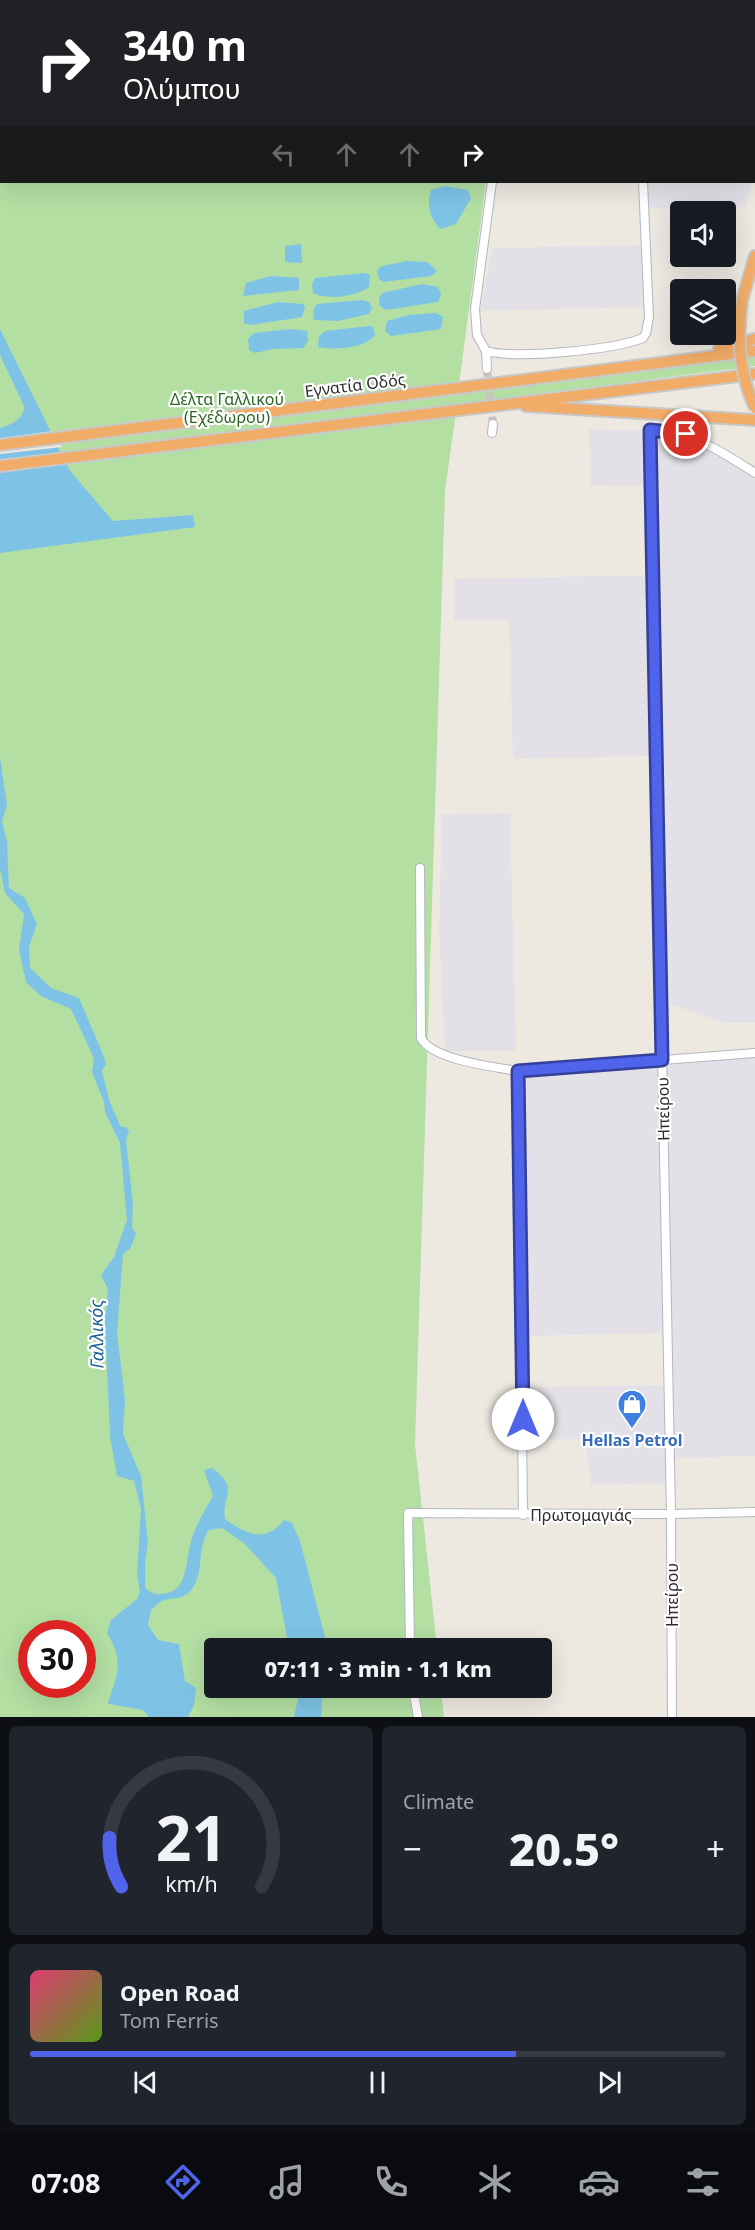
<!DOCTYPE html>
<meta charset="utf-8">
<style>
:root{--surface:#171b24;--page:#20242c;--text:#f1f3f6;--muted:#9ea1a6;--line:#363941;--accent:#5063eb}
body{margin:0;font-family:"Noto Sans",sans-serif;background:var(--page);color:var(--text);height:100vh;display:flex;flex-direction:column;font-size:22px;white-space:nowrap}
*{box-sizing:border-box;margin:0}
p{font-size:20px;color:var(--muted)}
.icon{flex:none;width:33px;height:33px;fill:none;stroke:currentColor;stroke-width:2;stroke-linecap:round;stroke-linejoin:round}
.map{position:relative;height:1717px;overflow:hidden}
.panel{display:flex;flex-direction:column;gap:9px;padding:9px;background:#0d0f14;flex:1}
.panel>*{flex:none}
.hud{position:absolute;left:0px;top:0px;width:756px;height:183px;box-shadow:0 6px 24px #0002;background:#202124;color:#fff;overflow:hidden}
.controls{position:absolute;left:670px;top:201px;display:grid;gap:12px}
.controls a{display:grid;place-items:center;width:66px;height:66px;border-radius:6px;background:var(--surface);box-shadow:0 6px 24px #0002;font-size:30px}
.speed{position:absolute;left:18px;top:1620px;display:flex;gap:12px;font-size:30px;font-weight:700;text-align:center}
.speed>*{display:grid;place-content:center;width:78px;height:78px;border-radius:50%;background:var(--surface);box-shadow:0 6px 24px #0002;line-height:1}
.speed .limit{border:9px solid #d22;background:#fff;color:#111}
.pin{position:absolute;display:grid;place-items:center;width:51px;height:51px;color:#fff;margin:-26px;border:3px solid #fff;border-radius:50%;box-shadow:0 2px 6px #0007}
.me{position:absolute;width:66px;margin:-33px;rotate:0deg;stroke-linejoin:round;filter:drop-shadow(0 0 4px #0008)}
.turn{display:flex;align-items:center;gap:21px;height:126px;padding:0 24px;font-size:27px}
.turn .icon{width:78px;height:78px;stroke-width:2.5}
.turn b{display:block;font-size:42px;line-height:51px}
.lanes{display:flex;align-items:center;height:57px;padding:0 24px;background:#0003;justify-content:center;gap:30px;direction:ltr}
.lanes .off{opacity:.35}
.big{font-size:45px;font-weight:800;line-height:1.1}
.panel .tile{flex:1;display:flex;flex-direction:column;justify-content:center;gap:9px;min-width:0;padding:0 21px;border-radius:9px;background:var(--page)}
.panel .dial{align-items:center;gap:0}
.dial svg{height:156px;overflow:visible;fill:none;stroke:var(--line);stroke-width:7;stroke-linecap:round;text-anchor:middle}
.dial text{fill:var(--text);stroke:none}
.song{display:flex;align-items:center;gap:18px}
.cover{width:72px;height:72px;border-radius:9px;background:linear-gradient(135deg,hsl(340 70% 55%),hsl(90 70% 35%))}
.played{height:6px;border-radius:3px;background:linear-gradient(90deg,var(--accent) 70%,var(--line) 70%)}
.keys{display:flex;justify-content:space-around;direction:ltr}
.heat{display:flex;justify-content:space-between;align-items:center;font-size:33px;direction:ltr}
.panel .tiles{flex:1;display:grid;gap:9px;grid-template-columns:1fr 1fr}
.tile:last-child{grid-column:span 2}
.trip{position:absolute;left:204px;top:1638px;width:348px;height:60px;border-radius:6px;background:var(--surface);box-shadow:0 6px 24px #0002;font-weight:800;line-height:60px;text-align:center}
.tabs{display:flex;height:96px;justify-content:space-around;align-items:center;background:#090b0e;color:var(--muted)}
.tabs .icon{width:42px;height:42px}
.tabs .on{color:var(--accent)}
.tabs b{font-size:27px;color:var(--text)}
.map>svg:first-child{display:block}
.industrial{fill:#e3e1e7}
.green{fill:#b3dfa3;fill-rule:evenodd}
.water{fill:#7ec3e5}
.pier{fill:#ede9e1}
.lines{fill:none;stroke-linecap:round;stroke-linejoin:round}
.river{stroke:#7ec3e5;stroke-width:12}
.minor-tunnel{stroke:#c7c3bd;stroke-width:8;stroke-dasharray:8 4;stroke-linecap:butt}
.minor-casing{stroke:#b4b6bf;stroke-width:10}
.highway-casing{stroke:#c8c8c8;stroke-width:14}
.minor{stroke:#fff;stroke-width:8}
.highway{stroke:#f1ac68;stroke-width:10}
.highway-bridge-casing{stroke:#c8c8c8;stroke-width:14;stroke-linecap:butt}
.highway-bridge{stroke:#f1ac68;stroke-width:10}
.route-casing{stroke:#344099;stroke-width:15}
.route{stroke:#5063eb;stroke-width:10}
.labels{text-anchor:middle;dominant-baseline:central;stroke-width:4.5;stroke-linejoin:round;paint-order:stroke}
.street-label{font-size:16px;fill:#2d2d2d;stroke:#fff}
.park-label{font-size:16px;fill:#2b6622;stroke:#fff}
.shop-label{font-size:16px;font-weight:bold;fill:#366cbe;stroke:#fff}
.water-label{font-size:18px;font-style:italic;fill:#196295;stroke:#fff}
</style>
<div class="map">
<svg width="755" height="1717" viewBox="0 0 755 1717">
<rect width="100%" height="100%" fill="#ede9e1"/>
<g class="industrial">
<path d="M525,0H755V50L754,2Z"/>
<path d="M647,182H753L745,207L647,208Z"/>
<path d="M643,245V307L481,311L492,248Z"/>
<path d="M589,429L641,431L715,453L755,479V1023H723L657,999L652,756L513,759L509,620H454V579L648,575L646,486L591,485Z"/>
<path d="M510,813L516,1051H445L439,931L442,814Z"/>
<path d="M755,1055V1456L673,1458L674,1483L591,1485L586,1439L526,1440L525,1387L664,1385L662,1333L525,1336L520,1082L524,1075Z"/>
</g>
<path class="green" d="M0,0H510L2,2V182H486L458,392L755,355V366L457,404L445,491L415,1444L437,1648H214V1688H441L444,1717H0ZM32,1634H82V1684H32Z"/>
<g class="water">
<path d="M445,186L468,190L471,198L456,224L440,229C430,219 426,203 431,190Z"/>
<path d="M301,244L302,263L285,262V246Z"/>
<path d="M407,261L427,262L437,271L431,276L383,282L379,279L377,270L382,266Z"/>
<path d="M364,273L370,275L369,287C356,297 328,300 313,293L312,284L315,278Z"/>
<path d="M271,276L299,278V290L243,296L246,283Z"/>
<path d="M422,284L438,287L441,294L438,302L386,310L380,306L379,298L382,293Z"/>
<path d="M362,300L369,302L372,307L369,314L338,321L314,320L313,311L317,304Z"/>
<path d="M278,302L303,304L305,307L302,317L250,325L244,323V311Z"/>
<path d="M436,313L443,317L441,329L391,336L385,331L387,321L409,315Z"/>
<path d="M369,326L373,327L375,335C364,349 334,350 318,347L319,336L325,331Z"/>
<path d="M0,329L70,471L113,521L193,515L195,527L0,553V428C13,424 20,421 25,408L0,355Z"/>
<path d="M290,329L307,331L308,341L303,348L273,349L255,353L249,350L248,339L254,333Z"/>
<path d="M0,757L7,805L2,821L7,842L9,888L25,898L37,924L29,947L30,968L51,988L79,998L104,1057L106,1064L102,1071L110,1103L121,1127H126L129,1131L126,1140L133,1204L132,1227L136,1234L130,1249L123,1254L117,1333L125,1400L123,1434L141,1476L148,1542L145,1562V1587C150,1593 153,1594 161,1594C190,1594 185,1557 192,1538C197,1523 205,1510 213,1496L204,1470L212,1468C241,1489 221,1496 225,1519C246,1534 265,1544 284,1520L292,1523L300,1541L325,1637L324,1648H289L276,1578L244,1543L222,1528L209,1530C196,1548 205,1571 192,1589C184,1600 173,1597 162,1601C158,1603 154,1608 151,1610L148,1625L158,1640L179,1644L185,1681L196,1688L194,1705L188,1717H149L143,1710L109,1704L108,1702C118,1673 124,1662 107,1633L111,1620L137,1599L140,1591L137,1575L141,1509L134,1481L117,1476L110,1436L105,1324L108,1289L101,1275L114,1257L127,1220L120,1143L105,1112L104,1102L92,1072L94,1058L71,1009L41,996L26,982L19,950L24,914L5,893L0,869Z"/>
<path d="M296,1688H323L321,1717H301Z"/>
</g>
<path class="pier" d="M54,431L62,447L0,454V438Z"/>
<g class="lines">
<path class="river" d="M300,1717L307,1688"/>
<path class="minor-tunnel" d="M487,369L493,424"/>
<g class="minor-casing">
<g id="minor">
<path d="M518,2V0"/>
<path d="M486,351C516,359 614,350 643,338L646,333L649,317L643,182"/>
<path d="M487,369L486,351L477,335L475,309L492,182"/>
<path d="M492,433L493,424"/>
<path d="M420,868L421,1038C432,1060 495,1067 518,1071L755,1053"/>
<path d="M518,1071L523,1515"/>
<path d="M410,1648L408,1513L671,1514L755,1512"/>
<path d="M413,1688L418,1717"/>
<path d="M672,1717L671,1514L650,430C696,434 716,448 755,473"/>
</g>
</g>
<g class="highway-casing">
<g id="highway">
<path d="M742,300L755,256"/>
<path d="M719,349L755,339"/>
<path d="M526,406L755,420"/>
<path d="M0,445L755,351"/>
<path d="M0,466L755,374"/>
</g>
</g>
<use href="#minor" class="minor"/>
<use href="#highway" class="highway"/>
<g class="highway-bridge-casing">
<path id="highway-bridge" d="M742,300C737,337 739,374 755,408"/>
</g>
<use href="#highway-bridge" class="highway-bridge"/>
</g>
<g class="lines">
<g class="route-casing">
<path id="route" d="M523,1419L518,1071L662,1060L650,430L686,434"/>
</g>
<use href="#route" class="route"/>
</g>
<defs>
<g id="shop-pin" transform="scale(1.5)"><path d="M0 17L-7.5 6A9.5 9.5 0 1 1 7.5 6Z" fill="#3f7fe0" stroke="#fff"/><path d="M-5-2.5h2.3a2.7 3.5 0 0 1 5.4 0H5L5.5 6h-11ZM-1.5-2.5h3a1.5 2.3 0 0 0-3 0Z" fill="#fff"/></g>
</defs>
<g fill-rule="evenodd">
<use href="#shop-pin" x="632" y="1404"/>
</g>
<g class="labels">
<g class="street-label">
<text transform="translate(355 385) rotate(-7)">Εγνατία Οδός</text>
<text transform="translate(663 1109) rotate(-91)">Ηπείρου</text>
<text x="581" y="1515">Πρωτομαγιάς</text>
<text transform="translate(672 1595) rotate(-90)">Ηπείρου</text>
</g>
<g class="park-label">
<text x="227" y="399">Δέλτα Γαλλικού<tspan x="227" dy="18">(Εχέδωρου)</tspan></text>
</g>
<g class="shop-label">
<text x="632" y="1440">Hellas Petrol</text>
</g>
<g class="water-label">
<text transform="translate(96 1334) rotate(-91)">Γαλλικός</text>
</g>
</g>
</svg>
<div class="controls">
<a><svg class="icon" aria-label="sound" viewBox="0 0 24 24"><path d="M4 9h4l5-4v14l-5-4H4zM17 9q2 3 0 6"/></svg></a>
<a><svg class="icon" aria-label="layers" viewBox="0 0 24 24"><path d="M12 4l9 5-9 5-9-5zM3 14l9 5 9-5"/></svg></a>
</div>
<div class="speed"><div class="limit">30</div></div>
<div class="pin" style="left:686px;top:434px;background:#d93025"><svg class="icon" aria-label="arrive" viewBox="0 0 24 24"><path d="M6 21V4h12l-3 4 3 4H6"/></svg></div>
<svg class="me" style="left:523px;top:1419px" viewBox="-20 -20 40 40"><circle r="19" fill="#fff"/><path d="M0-13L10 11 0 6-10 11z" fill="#5063eb"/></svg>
<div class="trip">07:11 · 3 min · 1.1 km</div>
<div class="hud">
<div class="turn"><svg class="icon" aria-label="right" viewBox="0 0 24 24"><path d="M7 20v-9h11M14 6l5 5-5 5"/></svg><div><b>340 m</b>Ολύμπου</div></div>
<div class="lanes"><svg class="icon off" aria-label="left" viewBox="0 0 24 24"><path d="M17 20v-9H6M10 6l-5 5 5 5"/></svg><svg class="icon off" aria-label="ahead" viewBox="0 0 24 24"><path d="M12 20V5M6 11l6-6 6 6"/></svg><svg class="icon off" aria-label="ahead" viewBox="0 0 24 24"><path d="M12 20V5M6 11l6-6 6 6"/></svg><svg class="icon" aria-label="right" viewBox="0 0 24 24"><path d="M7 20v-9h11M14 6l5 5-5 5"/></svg></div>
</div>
</div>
<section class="panel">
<div class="tiles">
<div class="tile dial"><svg viewBox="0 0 100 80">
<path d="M14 69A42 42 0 1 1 86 69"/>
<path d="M14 69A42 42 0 0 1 8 44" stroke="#5063eb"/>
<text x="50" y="56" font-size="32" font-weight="700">21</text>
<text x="50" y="72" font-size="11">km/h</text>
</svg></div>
<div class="tile"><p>Climate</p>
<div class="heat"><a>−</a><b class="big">20.5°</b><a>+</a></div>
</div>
<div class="tile">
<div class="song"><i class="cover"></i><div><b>Open Road</b><p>Tom Ferris</p></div></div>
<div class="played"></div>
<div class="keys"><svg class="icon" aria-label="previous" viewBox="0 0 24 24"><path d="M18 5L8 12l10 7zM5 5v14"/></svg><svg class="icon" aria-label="pause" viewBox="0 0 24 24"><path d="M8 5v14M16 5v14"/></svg><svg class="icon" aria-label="next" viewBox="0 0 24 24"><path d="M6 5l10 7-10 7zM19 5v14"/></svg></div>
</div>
</div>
</section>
<nav class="tabs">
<b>07:08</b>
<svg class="icon on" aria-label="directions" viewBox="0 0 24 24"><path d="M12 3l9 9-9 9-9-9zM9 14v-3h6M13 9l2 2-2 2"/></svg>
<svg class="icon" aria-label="music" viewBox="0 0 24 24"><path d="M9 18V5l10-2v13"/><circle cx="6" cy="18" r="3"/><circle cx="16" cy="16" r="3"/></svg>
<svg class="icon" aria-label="phone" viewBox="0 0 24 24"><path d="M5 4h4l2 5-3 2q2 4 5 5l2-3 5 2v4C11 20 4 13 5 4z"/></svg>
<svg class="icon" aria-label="climate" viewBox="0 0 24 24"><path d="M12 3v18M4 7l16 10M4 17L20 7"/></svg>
<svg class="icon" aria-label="car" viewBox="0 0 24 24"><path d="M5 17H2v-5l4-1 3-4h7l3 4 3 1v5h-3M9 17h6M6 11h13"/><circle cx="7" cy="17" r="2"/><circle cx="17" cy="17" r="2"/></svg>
<svg class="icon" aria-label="filters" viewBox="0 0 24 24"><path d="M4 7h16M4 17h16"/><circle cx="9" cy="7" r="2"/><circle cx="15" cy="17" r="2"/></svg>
</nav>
